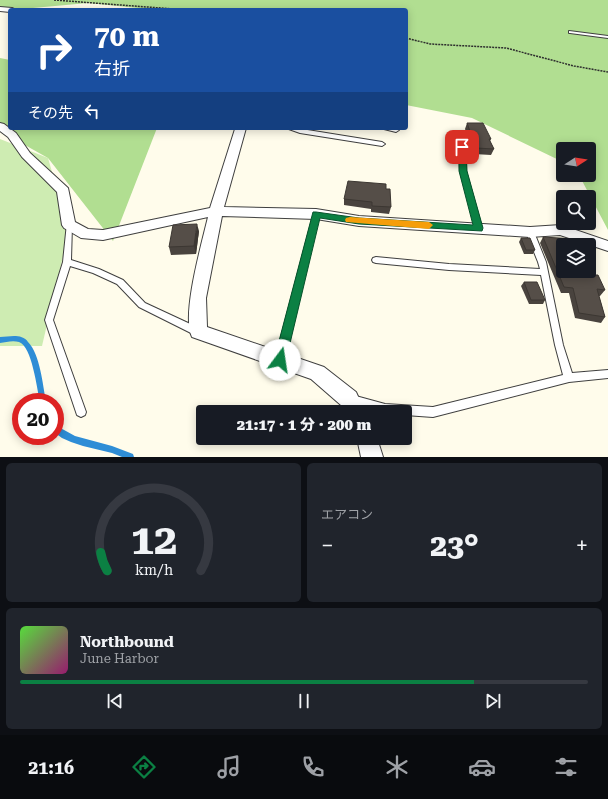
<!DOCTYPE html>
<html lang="ja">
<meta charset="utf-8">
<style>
:root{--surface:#171b24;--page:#20242c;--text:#f1f3f6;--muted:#9ea1a6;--line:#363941;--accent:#0b8043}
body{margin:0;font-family:"Roboto Serif","Noto Sans JP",serif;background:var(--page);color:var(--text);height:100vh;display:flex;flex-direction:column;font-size:15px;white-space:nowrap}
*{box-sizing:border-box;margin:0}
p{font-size:13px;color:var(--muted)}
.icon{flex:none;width:22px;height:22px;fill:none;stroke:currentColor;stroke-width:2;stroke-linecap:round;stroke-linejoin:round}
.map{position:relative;height:457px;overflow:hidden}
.details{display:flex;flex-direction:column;gap:6px;padding:6px;background:#0d0f14;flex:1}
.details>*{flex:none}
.top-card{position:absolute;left:8px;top:8px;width:400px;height:122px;border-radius:4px;box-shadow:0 2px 10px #0003;background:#1a4fa0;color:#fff;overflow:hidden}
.needle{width:26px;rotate:78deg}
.tools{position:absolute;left:556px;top:142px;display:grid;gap:8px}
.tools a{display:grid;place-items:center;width:40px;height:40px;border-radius:4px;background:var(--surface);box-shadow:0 2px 10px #0003;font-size:20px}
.speed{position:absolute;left:12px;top:393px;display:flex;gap:8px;font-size:20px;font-weight:700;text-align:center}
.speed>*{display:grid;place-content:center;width:52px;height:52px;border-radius:50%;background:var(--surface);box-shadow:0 2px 10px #0003;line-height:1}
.speed .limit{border:6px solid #d22;background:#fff;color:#111}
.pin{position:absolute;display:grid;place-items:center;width:34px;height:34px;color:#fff;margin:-17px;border-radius:8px;box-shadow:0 2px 6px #0006}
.me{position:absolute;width:44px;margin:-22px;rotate:14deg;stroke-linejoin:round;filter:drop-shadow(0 0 3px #0008)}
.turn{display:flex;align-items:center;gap:14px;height:84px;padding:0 20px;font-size:18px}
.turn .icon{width:52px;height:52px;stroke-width:2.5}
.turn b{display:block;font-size:28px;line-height:34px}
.then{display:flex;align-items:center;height:38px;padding:0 20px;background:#0003;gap:8px;font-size:15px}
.big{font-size:30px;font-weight:800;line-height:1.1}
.details .widget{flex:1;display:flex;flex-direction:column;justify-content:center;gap:6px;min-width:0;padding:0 14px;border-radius:6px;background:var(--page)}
.details .dial{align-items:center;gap:0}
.dial svg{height:104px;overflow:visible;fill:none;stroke:var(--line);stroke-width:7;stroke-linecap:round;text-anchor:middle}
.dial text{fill:var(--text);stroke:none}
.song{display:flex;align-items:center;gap:12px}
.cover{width:48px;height:48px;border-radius:6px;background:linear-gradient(135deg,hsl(110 70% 55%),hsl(320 70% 35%))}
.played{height:4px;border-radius:2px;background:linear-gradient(90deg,var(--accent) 80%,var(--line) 80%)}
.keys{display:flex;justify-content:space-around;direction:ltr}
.heat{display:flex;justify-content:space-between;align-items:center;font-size:22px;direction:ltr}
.details .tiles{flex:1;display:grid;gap:6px;grid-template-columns:1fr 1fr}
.widget:last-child{grid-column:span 2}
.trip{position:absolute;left:196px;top:405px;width:216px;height:40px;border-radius:4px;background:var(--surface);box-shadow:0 2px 10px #0003;font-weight:800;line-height:40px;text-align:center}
.tab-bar{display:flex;height:64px;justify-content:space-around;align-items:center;background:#090b0e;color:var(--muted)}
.tab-bar .icon{width:28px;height:28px}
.tab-bar .current{color:var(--accent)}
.tab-bar b{font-size:18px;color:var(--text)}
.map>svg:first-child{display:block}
.green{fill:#ceecb2}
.forest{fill:#b1de91}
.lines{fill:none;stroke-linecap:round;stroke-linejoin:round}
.stream{fill:#2e8dd6;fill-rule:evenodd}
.service-casing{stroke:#3f3f3f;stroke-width:2}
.minor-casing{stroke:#3f3f3f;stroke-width:2}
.path{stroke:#2e2e2e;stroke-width:1.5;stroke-dasharray:2 1;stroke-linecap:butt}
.service{fill:#fff;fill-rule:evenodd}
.minor{fill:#fff;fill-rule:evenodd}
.wall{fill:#49433e}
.shaded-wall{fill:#3c3732}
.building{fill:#554e48;stroke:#3c3732}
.route{fill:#0b8043;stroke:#07532c}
.slow{fill:#f59e0b}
</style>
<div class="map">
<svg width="608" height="457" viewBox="0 0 608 457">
<rect width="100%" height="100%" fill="#fffceb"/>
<path class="green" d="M0,139L48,158L69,231L42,346H0Z"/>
<g class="forest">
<path d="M0,0H608V230L579,175H589V149H563V162L472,118L406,105V10H157L88,3L0,11Z"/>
<path d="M0,58L10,60V128H157L113,241L48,158L0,131Z"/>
</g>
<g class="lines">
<g class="stream">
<path d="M14,336C19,336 25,337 28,342C40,354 43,385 46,402H40C37,389 32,346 19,342C13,340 6,342 0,343V337Z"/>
<path d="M55,425L75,436L112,446L133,454L134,457H122L112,453L83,446L71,442L62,438L55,433Z"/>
</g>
<g class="service-casing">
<g id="service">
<path d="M569,31L608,36V38L570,33H569Z"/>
<path d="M286,128H295L382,142L385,144L382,146L300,133Z"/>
<path d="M383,128H394L399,130L396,132L384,129Z"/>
<path d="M462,145L465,147L466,171L482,228L479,230L476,228L460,171L459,147Z"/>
<path d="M314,212H318L319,214L285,360L283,363L280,364L277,363L275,360Z"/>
<path d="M67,223H71L72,225L71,260L99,269L123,280L145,303L201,329L202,332L201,335L198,336L195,335L139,307L117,284L93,273L70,266L53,320L86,412L85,415L81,417L77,415L76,412L45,320L63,262Z"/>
<path d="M528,230H532L534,232L546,262L563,345L572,373L608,370V378L569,382L433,417L405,415V412H378L349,403L347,400L349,397L352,395L385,404L433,407L563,375L555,345L541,275L449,270L376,263L373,262L372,260L373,258L376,257L449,264L540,269L538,262L526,232Z"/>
</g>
</g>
<g class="minor-casing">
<g id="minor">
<path d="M0,7L12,8L16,10H10V12L0,11Z"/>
<path d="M0,123L4,124L16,133L30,153L68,188L75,222L88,229L103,230L210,208L235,129V128H246L224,207L316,209L359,216L530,227L561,225L608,241V251L560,235L530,237L359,226L316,219L222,216L206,298L207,327L324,367L356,392L365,412H345L342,406L311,379L192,337C181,315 202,243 208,217L103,240L81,238L64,228L62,225L57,192L22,157L8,137L0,131Z"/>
<path d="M357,438H377L383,457H361Z"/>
</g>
</g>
<g class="path">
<path d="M54,0L187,10"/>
<path d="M406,38L430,44L506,48L574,66L608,72"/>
</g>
<use href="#service" class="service"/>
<use href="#minor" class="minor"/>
</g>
<g class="wall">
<path d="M467,123L491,139L490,141L494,149L491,155L474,154L465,129Z"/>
<path d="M386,189L391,207L389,214L371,212V209L344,205V199Z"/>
<path d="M199,231L196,254L171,255L169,247Z"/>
<path d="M543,237L594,275L605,290L600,296H599L605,317L601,323L575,318L569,293H561L540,243Z"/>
<path d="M521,238L535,250L533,254H524L519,242Z"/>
<path d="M524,282L545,300L543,304H529L521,286Z"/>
</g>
<path class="shaded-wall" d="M197,224L199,231L196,254L194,246Z"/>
<g class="building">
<path d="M467,123H483L491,139H489L494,149L476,148Z"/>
<path d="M348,181L386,184V189H390L391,207L372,206V202L344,199Z"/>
<path d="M197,224L194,246L169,247L173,225Z"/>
<path d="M543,237L575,239L578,245H563V271H589V266L594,275H598L605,290L597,289L605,317L579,313L573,288L564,287Z"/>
<path d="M521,238H530L535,250H526Z"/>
<path d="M524,282H537L545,300H531Z"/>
</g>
<path class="route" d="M462,144L466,147L467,171L483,228L482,231L359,224L320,218L286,360L284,364L280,366L276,364L274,360L313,212H316L359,218L473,225L459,171V147Z"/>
<path class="slow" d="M350,217L429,222L433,225L429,229L346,222L345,220L346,218Z"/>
</svg>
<div class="tools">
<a><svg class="needle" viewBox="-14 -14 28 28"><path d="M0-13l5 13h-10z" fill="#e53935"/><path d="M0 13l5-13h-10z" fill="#9ea1a6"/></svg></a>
<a><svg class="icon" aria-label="search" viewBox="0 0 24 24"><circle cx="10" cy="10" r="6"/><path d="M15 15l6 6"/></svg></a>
<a><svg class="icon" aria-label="layers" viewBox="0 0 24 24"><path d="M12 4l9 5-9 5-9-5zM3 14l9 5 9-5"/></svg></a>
</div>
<div class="speed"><div class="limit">20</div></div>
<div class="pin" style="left:462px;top:147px;background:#d93025"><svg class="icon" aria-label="arrive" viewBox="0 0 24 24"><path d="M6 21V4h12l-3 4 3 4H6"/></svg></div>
<svg class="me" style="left:280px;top:360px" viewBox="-20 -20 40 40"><circle r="19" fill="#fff"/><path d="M0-13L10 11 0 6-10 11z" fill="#0b8043"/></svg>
<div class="trip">21:17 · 1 分 · 200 m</div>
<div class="top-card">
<div class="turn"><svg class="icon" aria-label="right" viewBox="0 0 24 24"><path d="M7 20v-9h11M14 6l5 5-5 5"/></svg><div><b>70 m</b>右折</div></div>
<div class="then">その先<svg class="icon" aria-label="left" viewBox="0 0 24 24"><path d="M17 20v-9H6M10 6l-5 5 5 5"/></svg></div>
</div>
</div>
<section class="details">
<div class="tiles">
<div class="widget dial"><svg viewBox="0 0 100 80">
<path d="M14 69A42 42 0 1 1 86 69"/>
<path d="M14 69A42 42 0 0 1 9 55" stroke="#0b8043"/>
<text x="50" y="56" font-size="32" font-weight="700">12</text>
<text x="50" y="72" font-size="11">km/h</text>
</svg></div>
<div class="widget"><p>エアコン</p>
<div class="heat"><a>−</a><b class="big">23°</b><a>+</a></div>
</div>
<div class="widget">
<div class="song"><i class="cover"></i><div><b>Northbound</b><p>June Harbor</p></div></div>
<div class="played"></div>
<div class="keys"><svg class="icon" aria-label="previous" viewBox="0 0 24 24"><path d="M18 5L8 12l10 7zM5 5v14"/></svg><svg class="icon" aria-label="pause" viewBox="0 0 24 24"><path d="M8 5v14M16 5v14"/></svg><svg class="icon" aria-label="next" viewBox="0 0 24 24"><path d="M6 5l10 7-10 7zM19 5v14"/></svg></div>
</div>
</div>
</section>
<nav class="tab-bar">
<b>21:16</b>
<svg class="icon current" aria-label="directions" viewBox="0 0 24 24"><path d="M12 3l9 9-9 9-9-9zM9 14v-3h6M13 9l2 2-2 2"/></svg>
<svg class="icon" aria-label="music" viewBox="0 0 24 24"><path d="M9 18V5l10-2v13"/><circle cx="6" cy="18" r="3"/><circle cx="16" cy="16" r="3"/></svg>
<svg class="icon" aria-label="phone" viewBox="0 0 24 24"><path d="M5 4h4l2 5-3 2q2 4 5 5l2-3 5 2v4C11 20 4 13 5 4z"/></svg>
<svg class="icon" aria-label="climate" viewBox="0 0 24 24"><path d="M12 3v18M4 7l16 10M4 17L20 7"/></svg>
<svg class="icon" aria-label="car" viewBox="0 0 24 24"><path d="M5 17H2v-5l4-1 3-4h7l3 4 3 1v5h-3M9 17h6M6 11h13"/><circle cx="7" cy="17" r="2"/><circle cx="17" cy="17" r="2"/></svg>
<svg class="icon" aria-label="filters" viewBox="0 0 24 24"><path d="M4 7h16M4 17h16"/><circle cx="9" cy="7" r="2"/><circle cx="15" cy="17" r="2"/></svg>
</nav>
